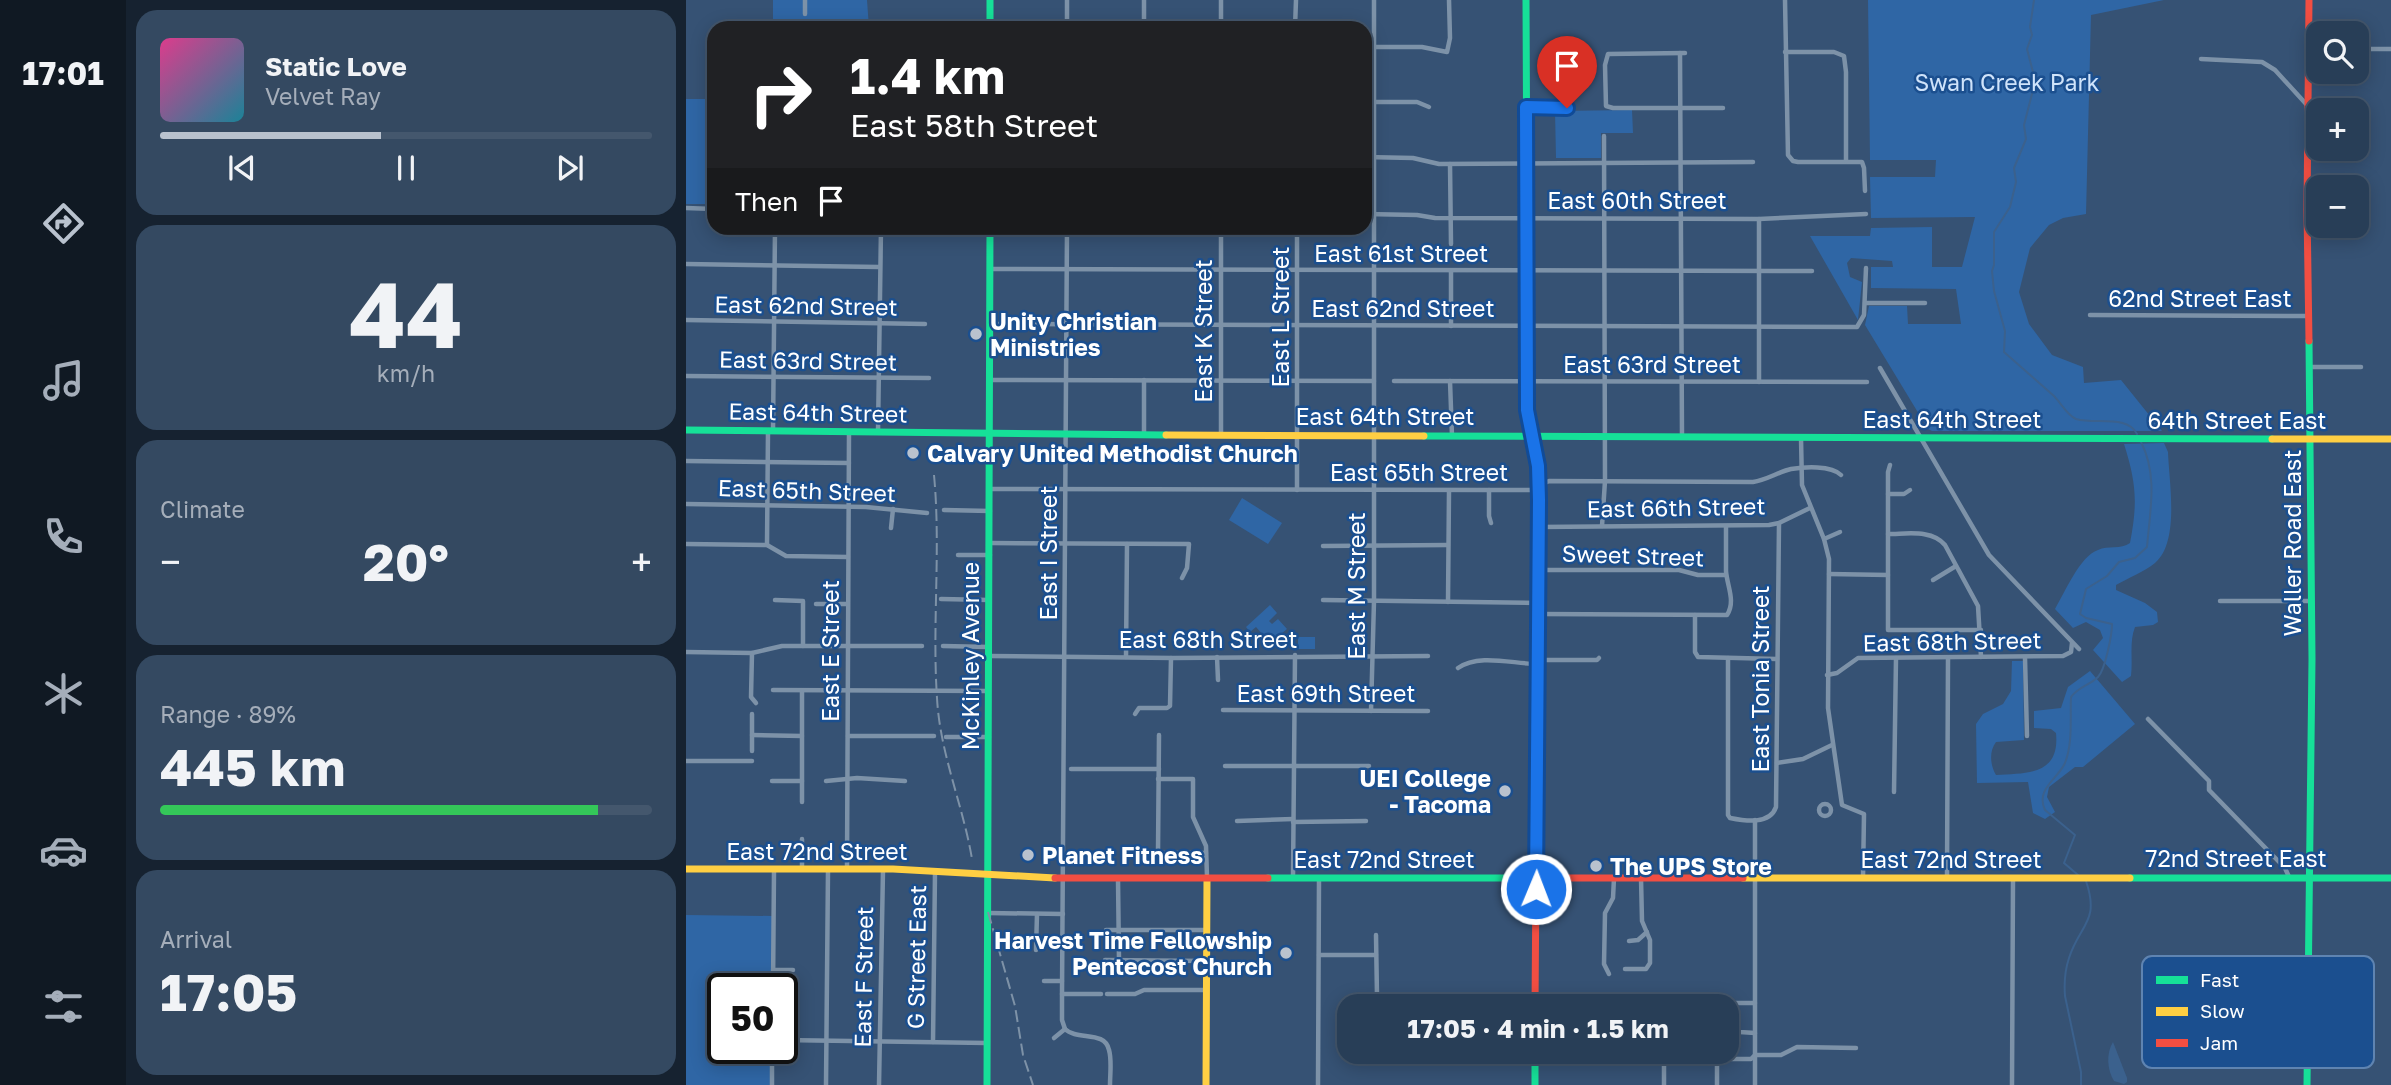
<!DOCTYPE html>
<meta charset="utf-8">
<style>
:root{--surface:#283e57;--page:#344961;--text:#f1f3f6;--muted:#a5aeba;--line:#44576d;--accent:#b9c2ce}
body{margin:0;font-family:"Golos Text",sans-serif;background:var(--page);color:var(--text);height:100vh;display:flex;flex-direction:column;font-size:26px;white-space:nowrap}
*{box-sizing:border-box;margin:0}
p{font-size:23px;color:var(--muted)}
.icon{flex:none;width:38px;height:38px;fill:none;stroke:currentColor;stroke-width:2;stroke-linecap:round;stroke-linejoin:round}
.map{position:relative;flex:1;overflow:hidden}
.details{display:flex;flex-direction:column;gap:10px;padding:10px;background:#162230;width:560px}
.details>*{flex:none}
.top-card{position:absolute;left:21px;top:21px;width:665px;height:214px;border-radius:21px;box-shadow:0 4px 18px #0003,0 0 0 2px var(--line);background:#202124;color:#fff;overflow:hidden}
.buttons{position:absolute;left:1620px;top:21px;display:grid;gap:14px}
.buttons a{display:grid;place-items:center;width:63px;height:63px;border-radius:14px;background:var(--surface);box-shadow:0 4px 18px #0003,0 0 0 2px var(--line);font-size:35px}
.speed{position:absolute;left:21px;top:973px;display:flex;gap:14px;font-size:35px;font-weight:700;text-align:center}
.speed>*{display:grid;place-content:center;width:91px;height:91px;border-radius:50%;background:var(--surface);box-shadow:0 4px 18px #0003,0 0 0 2px var(--line);line-height:1}
.speed .limit{border:4px solid #111;border-radius:10px;background:#fff;color:#111}
.pin{position:absolute;display:grid;place-items:center;width:60px;height:60px;color:#fff;margin:-72px -30px;border-radius:50% 50% 50% 0;rotate:-45deg;box-shadow:0 0 7px #0007}
.pin .icon{rotate:45deg}
.me{position:absolute;width:77px;margin:-38px;rotate:1deg;stroke-linejoin:round;filter:drop-shadow(0 0 5px #0008)}
.turn{display:flex;align-items:center;gap:24px;height:147px;padding:0 28px;font-size:32px}
.turn .icon{width:91px;height:91px;stroke-width:2.5}
.turn b{display:block;font-size:49px;line-height:60px}
.then{display:flex;align-items:center;height:66px;padding:0 28px;background:#0003;gap:14px;font-size:26px}
.big{font-size:52px;font-weight:700;line-height:1.1}
.details .tile{flex:1;display:flex;flex-direction:column;justify-content:center;gap:10px;min-width:0;padding:0 24px;border-radius:21px;background:var(--page)}
.details .dial{align-items:center;gap:0}
.dial b{font-size:91px;line-height:1}
.song{display:flex;align-items:center;gap:21px}
.cover{width:84px;height:84px;border-radius:10px;background:linear-gradient(135deg,hsl(330 70% 55%),hsl(190 70% 35%))}
.played{height:7px;border-radius:4px;background:linear-gradient(90deg,var(--accent) 45%,var(--line) 45%)}
.keys{display:flex;justify-content:space-around;direction:ltr}
.heat{display:flex;justify-content:space-between;align-items:center;font-size:38px;direction:ltr}
.charge{height:10px;border-radius:5px;background:linear-gradient(90deg,#34c759 89%,var(--line) 0)}
.trip{position:absolute;left:651px;top:994px;width:402px;height:70px;border-radius:21px;background:var(--surface);box-shadow:0 4px 18px #0003,0 0 0 2px var(--line);font-weight:700;line-height:70px;text-align:center}
main{display:flex;flex:1;min-height:0}
.menu{display:flex;flex-direction:column;width:126px;justify-content:space-around;align-items:center;background:#101923;color:var(--muted)}
.menu .icon{width:49px;height:49px}
.menu .current{color:var(--accent)}
.menu b{font-size:32px;color:var(--text)}
.map>svg:first-child{display:block}
.green{fill:#2f66a5}
.water{fill:#3b618d}
.lines{fill:none;stroke-linecap:round;stroke-linejoin:round}
.stream{stroke:#3b618d;stroke-width:2}
.street{stroke:#7d92a8;stroke-width:4.5}
.fast{stroke:#16e098;stroke-width:7}
.slow{stroke:#ffcf43;stroke-width:7}
.jam{stroke:#f24e42;stroke-width:7}
.rail{stroke:#7e92a7;stroke-width:2;stroke-dasharray:12 5;stroke-linecap:butt}
.route-casing{stroke:#114b97;stroke-width:18}
.route{stroke:#1a73e8;stroke-width:12}
.poi-dot{fill:#b9c2ce;stroke:#1b4f8f;stroke-width:2.5}
.labels{text-anchor:middle;dominant-baseline:central;stroke-width:5;stroke-linejoin:round;paint-order:stroke}
.park-label{font-size:23px;fill:#cfe3fa;stroke:#1b4f8f}
.street-label{font-size:23px;fill:#fff;stroke:#1b4f8f}
.poi-label{font-size:23px;font-weight:bold;fill:#fff;stroke:#1b4f8f;text-anchor:start}
.key{fill:#1b4f8f;stroke:#5f84b1;stroke-width:2}
.key-label{font-size:19px;fill:#fff}
</style>
<main>
<nav class="menu">
<b>17:01</b>
<svg class="icon current" aria-label="directions" viewBox="0 0 24 24"><path d="M12 3l9 9-9 9-9-9zM9 14v-3h6M13 9l2 2-2 2"/></svg>
<svg class="icon" aria-label="music" viewBox="0 0 24 24"><path d="M9 18V5l10-2v13"/><circle cx="6" cy="18" r="3"/><circle cx="16" cy="16" r="3"/></svg>
<svg class="icon" aria-label="phone" viewBox="0 0 24 24"><path d="M5 4h4l2 5-3 2q2 4 5 5l2-3 5 2v4C11 20 4 13 5 4z"/></svg>
<svg class="icon" aria-label="climate" viewBox="0 0 24 24"><path d="M12 3v18M4 7l16 10M4 17L20 7"/></svg>
<svg class="icon" aria-label="car" viewBox="0 0 24 24"><path d="M5 17H2v-5l4-1 3-4h7l3 4 3 1v5h-3M9 17h6M6 11h13"/><circle cx="7" cy="17" r="2"/><circle cx="17" cy="17" r="2"/></svg>
<svg class="icon" aria-label="filters" viewBox="0 0 24 24"><path d="M4 7h16M4 17h16"/><circle cx="9" cy="7" r="2"/><circle cx="15" cy="17" r="2"/></svg>
</nav>
<section class="details">
<div class="tile">
<div class="song"><i class="cover"></i><div><b>Static Love</b><p>Velvet Ray</p></div></div>
<div class="played"></div>
<div class="keys"><svg class="icon" aria-label="previous" viewBox="0 0 24 24"><path d="M18 5L8 12l10 7zM5 5v14"/></svg><svg class="icon" aria-label="pause" viewBox="0 0 24 24"><path d="M8 5v14M16 5v14"/></svg><svg class="icon" aria-label="next" viewBox="0 0 24 24"><path d="M6 5l10 7-10 7zM19 5v14"/></svg></div>
</div>
<div class="tile dial"><b>44</b><p>km/h</p></div>
<div class="tile"><p>Climate</p>
<div class="heat"><a>−</a><b class="big">20°</b><a>+</a></div>
</div>
<div class="tile"><p>Range · 89%</p><b class="big">445 km</b><div class="charge"></div></div>
<div class="tile"><p>Arrival</p><b class="big">17:05</b></div>
</section>
<div class="map">
<svg width="1705" height="1085" viewBox="0 0 1705 1085">
<rect width="100%" height="100%" fill="#365274"/>
<g class="green">
<path d="M87,0H181L183,28H87Z"/>
<path d="M1182,0H1478L1405,15L1400,214L1377,218L1363,225L1344,248L1333,292L1343,324L1366,355L1397,367L1398,383L1435,380L1476,431H1246L1242,429L1179,325L1183,306H1221L1222,324H1275L1270,289L1185,288V267H1207L1206,261L1165,258L1161,263L1164,277L1176,282L1172,320L1124,236H1184L1185,228L1246,227V267H1276L1289,217L1185,218L1184,177H1249L1250,160H1184Z"/>
<rect x="0" y="99" width="28" height="105"/>
<path d="M946,110L947,133H915V158H870L869,111Z"/>
<path d="M1478,443L1482,452C1483,482 1494,542 1469,563C1458,572 1442,578 1430,585V590L1459,603L1471,612L1472,622L1467,625L1449,627C1443,642 1447,659 1445,676L1436,682L1407,650L1417,638L1414,630L1400,622L1387,628L1369,609C1379,592 1394,556 1412,550C1422,545 1435,550 1444,543C1452,502 1450,482 1438,444Z"/>
<path d="M556,498L596,523L582,544L543,520Z"/>
<path d="M584,605L591,613L583,621L586,624L592,619L601,629L595,634L599,638L589,647L584,642L580,646L573,638L577,635L570,627L564,632L560,627Z"/>
<rect x="612" y="637" width="17" height="12"/>
<path d="M1326,661H1337L1338,740L1310,742C1303,751 1304,765 1310,775C1342,773 1374,775 1370,733L1365,729L1348,728V711L1375,708L1382,687L1404,671L1449,724L1397,767H1389L1363,787L1361,797L1369,812L1359,819L1347,813L1342,782L1291,783L1290,724L1297,714L1317,704L1325,691Z"/>
<path d="M0,915L88,916L87,989H37V1048H86V1085H0Z"/>
</g>
<path class="water" d="M1427,1042L1441,1078V1082L1438,1084L1428,1081C1421,1070 1420,1053 1427,1042Z"/>
<g class="lines">
<g class="stream">
<path d="M1348,0L1344,27L1346,35L1341,49L1347,72V90L1338,125L1340,139L1328,168L1330,182L1324,207L1308,232V265L1306,271L1308,291L1319,331L1318,352C1335,367 1351,381 1368,396C1375,403 1381,415 1390,419C1409,425 1441,414 1451,434"/>
<path d="M1392,875L1378,863L1389,835L1359,810C1349,789 1372,779 1379,763C1387,743 1384,717 1385,697C1392,687 1404,685 1412,677C1419,670 1426,635 1426,624L1400,618L1394,614L1400,589L1421,576L1433,562L1449,558L1461,547C1464,511 1472,475 1455,442"/>
<path d="M1395,1085V1072L1379,996C1378,983 1379,970 1383,958C1394,924 1414,922 1400,881"/>
</g>
<g class="street">
<path d="M381,0V28"/>
<path d="M458,0V28"/>
<path d="M1099,0L1102,155L1107,161L1112,162H1176L1178,168L1179,191"/>
<path d="M119,14V0"/>
<path d="M535,28V0"/>
<path d="M609,28L610,0"/>
<path d="M679,47H736L761,52L764,38L763,0"/>
<path d="M1622,48H1633"/>
<path d="M1671,49H1705"/>
<path d="M1099,52H1148L1158,56L1160,72V161"/>
<path d="M994,53L996,437"/>
<path d="M999,53L922,54L919,65L920,106L927,108H1037"/>
<path d="M1515,59L1576,62L1589,70L1621,105"/>
<path d="M679,102H731L743,107"/>
<path d="M840,107L881,108"/>
<path d="M679,157L727,158L753,164L1067,162"/>
<path d="M764,164L765,244"/>
<path d="M0,208L28,209"/>
<path d="M679,214L731,215L749,218L1073,219L1180,214"/>
<path d="M0,264L193,267"/>
<path d="M304,269L1126,271"/>
<path d="M765,271V326"/>
<path d="M1179,303H1239"/>
<path d="M1404,315L1623,316"/>
<path d="M0,320L239,324"/>
<path d="M304,324L1171,327L1178,315L1180,268"/>
<path d="M1625,367H1675"/>
<path d="M1194,368L1303,555L1393,649"/>
<path d="M0,376L243,378"/>
<path d="M305,380L688,381"/>
<path d="M458,380V434"/>
<path d="M708,381L1181,382"/>
<path d="M764,381L766,436"/>
<path d="M1073,382V219"/>
<path d="M87,431L89,228"/>
<path d="M192,432L195,228"/>
<path d="M535,435V228"/>
<path d="M1115,438L1116,485L1138,539L1143,559L1142,708L1156,805L1178,814L1177,878"/>
<path d="M0,461L163,463"/>
<path d="M1204,465L1202,472V630H1295"/>
<path d="M304,489L803,490H844L863,481L1067,482C1081,480 1092,472 1105,469C1118,467 1145,465 1155,475"/>
<path d="M611,490V228"/>
<path d="M803,490V516L805,523"/>
<path d="M1202,494H1218L1224,490"/>
<path d="M0,504L180,507L241,513"/>
<path d="M258,510L304,511"/>
<path d="M916,526L919,481L918,136"/>
<path d="M853,527L1083,525L1093,523L1124,508"/>
<path d="M205,528L207,509"/>
<path d="M1202,534C1221,534 1246,529 1259,545L1292,606L1295,657"/>
<path d="M1138,539L1154,532"/>
<path d="M304,543L503,544L501,568L496,578"/>
<path d="M0,544L81,545L100,556L162,557"/>
<path d="M81,545L82,431"/>
<path d="M637,546L762,545"/>
<path d="M272,555H304"/>
<path d="M853,570H993L1012,575H1040"/>
<path d="M1143,574L1202,575"/>
<path d="M1247,580L1270,566"/>
<path d="M255,599L303,600"/>
<path d="M89,600L117,601V646"/>
<path d="M637,600L852,603"/>
<path d="M1534,601H1625"/>
<path d="M762,602L763,491"/>
<path d="M130,604H161"/>
<path d="M853,614L1041,615C1050,601 1041,586 1040,571C1040,556 1040,541 1040,526"/>
<path d="M1009,615V652L1012,657L1091,659"/>
<path d="M257,646L303,647"/>
<path d="M0,652L66,653L96,646H236"/>
<path d="M66,653L65,697L70,703"/>
<path d="M303,656L487,658L742,656"/>
<path d="M440,657L441,544"/>
<path d="M531,657L532,680"/>
<path d="M1042,658V815L1044,818C1059,821 1084,825 1090,807L1093,523"/>
<path d="M1339,658L1341,736"/>
<path d="M852,660H911L913,658"/>
<path d="M772,668C793,653 827,664 852,664"/>
<path d="M1141,675L1151,673L1172,658L1377,656L1385,652L1386,643"/>
<path d="M87,690L302,691"/>
<path d="M537,710L742,711"/>
<path d="M685,711L688,601V0"/>
<path d="M66,714V751"/>
<path d="M449,714L453,708H481L484,706L485,658"/>
<path d="M1462,719L1523,781V790L1599,868L1603,877"/>
<path d="M66,735L116,736"/>
<path d="M473,735L472,853H520"/>
<path d="M162,736H248"/>
<path d="M260,737H303"/>
<path d="M0,761H66"/>
<path d="M1091,763L1117,759L1146,745"/>
<path d="M539,766H683"/>
<path d="M385,769H473"/>
<path d="M472,779H507V817L520,846L521,877"/>
<path d="M86,781H116"/>
<path d="M140,781L171,778L219,781"/>
<path d="M1208,792L1210,658"/>
<path d="M116,802V691"/>
<circle cx="1139" cy="810" r="6"/>
<path d="M1069,820V1085"/>
<path d="M551,821L607,819"/>
<path d="M607,822L680,821"/>
<path d="M116,869V839"/>
<path d="M161,869L163,432"/>
<path d="M607,878L609,655"/>
<path d="M1261,878L1262,658"/>
<path d="M432,879L433,960"/>
<path d="M302,913L377,914"/>
<path d="M420,930H520"/>
<path d="M690,935L691,997L696,1001H714"/>
<path d="M323,938H350"/>
<path d="M943,941L952,940L961,932"/>
<path d="M350,950L351,914"/>
<path d="M633,955H690"/>
<path d="M419,960L521,961"/>
<path d="M939,969H960L964,963V940L956,921L955,878"/>
<path d="M87,970H107"/>
<path d="M923,974L918,964L919,913L927,898L928,878"/>
<path d="M358,981H376"/>
<path d="M87,989L88,870"/>
<path d="M376,994H415"/>
<path d="M421,994H449L458,990H521"/>
<path d="M922,1006L925,996L953,997L954,1006"/>
<path d="M1019,1006L1033,1003H1069"/>
<path d="M1041,1021L1054,1032L1069,1033"/>
<path d="M379,1029L376,1020V994L381,228"/>
<path d="M379,1029C391,1041 419,1030 423,1050C426,1060 424,1074 424,1085"/>
<path d="M368,1038L379,1029"/>
<path d="M96,1040L301,1043"/>
<path d="M247,1042L249,872"/>
<path d="M86,1085V1048"/>
<path d="M140,1085L142,870"/>
<path d="M193,1085L197,870"/>
<path d="M632,1085L633,879"/>
<path d="M978,1085V1064L985,1059H1065L1069,1055H1095L1111,1047L1170,1048"/>
<path d="M1031,1085V1059"/>
<path d="M1326,1085L1327,878"/>
</g>
<g class="fast">
<path d="M304,0V28"/>
<path d="M840,0L841,217"/>
<path d="M0,430L480,435"/>
<path d="M738,436L1586,439"/>
<path d="M582,878H850L851,689"/>
<path d="M1444,878H1705"/>
<path d="M849,1052V1085"/>
<path d="M301,1085L304,228"/>
<path d="M1621,1085L1626,659L1623,341"/>
</g>
<g class="slow">
<path d="M841,217V410L853,486L851,689"/>
<path d="M480,435L738,436"/>
<path d="M1586,439H1705"/>
<path d="M0,869H207L369,878"/>
<path d="M1057,878H1444"/>
<path d="M520,1085L521,878"/>
</g>
<g class="jam">
<path d="M1623,0L1621,210L1623,341"/>
<path d="M369,878H582"/>
<path d="M849,1006L850,878H1057"/>
</g>
<g class="rail">
<path d="M248,475C255,549 246,624 251,698C254,754 277,805 286,859"/>
<path d="M302,912L329,1006L337,1055L347,1085"/>
</g>
</g>
<g class="lines">
<g class="route-casing">
<path id="route" d="M850,889L853,500L852,466L841,410L840,107L881,108"/>
</g>
<use href="#route" class="route"/>
</g>
<g class="poi-dot">
<circle cx="290" cy="334" r="7"/>
<circle cx="227" cy="453" r="7"/>
<circle cx="819" cy="791" r="7"/>
<circle cx="342" cy="855" r="7"/>
<circle cx="910" cy="866" r="7"/>
<circle cx="600" cy="953" r="7"/>
</g>
<g class="labels">
<g class="park-label">
<text x="1321" y="82">Swan Creek Park</text>
</g>
<g class="street-label">
<text x="951" y="200">East 60th Street</text>
<text x="715" y="253">East 61st Street</text>
<text x="1514" y="298">62nd Street East</text>
<text transform="translate(120 305) rotate(1)">East 62nd Street</text>
<text x="717" y="308">East 62nd Street</text>
<text transform="translate(594 317) rotate(-90)">East L Street</text>
<text transform="translate(517 331) rotate(-90)">East K Street</text>
<text transform="translate(122 360) rotate(1)">East 63rd Street</text>
<text x="966" y="364">East 63rd Street</text>
<text transform="translate(132 412) rotate(1)">East 64th Street</text>
<text x="699" y="416">East 64th Street</text>
<text x="1266" y="419">East 64th Street</text>
<text x="1551" y="420">64th Street East</text>
<text x="733" y="472">East 65th Street</text>
<text transform="translate(121 490) rotate(2)">East 65th Street</text>
<text transform="translate(990 507) rotate(-1)">East 66th Street</text>
<text transform="translate(1606 543) rotate(-90)">Waller Road East</text>
<text transform="translate(362 553) rotate(-90)">East I Street</text>
<text transform="translate(947 555) rotate(2)">Sweet Street</text>
<text transform="translate(670 586) rotate(-90)">East M Street</text>
<text x="522" y="639">East 68th Street</text>
<text transform="translate(1266 641) rotate(-1)">East 68th Street</text>
<text transform="translate(144 651) rotate(-90)">East E Street</text>
<text transform="translate(284 656) rotate(-90)">McKinley Avenue</text>
<text transform="translate(1074 679) rotate(-90)">East Tonia Street</text>
<text x="640" y="693">East 69th Street</text>
<text x="131" y="851">East 72nd Street</text>
<text x="1550" y="858">72nd Street East</text>
<text x="698" y="859">East 72nd Street</text>
<text x="1265" y="859">East 72nd Street</text>
<text transform="translate(230 957) rotate(-89)">G Street East</text>
<text transform="translate(177 977) rotate(-89)">East F Street</text>
</g>
<g class="poi-label">
<text x="304" y="321">Unity Christian<tspan x="304" dy="26">Ministries</tspan></text>
<text x="241" y="453">Calvary United Methodist Church</text>
<text x="805" y="778" text-anchor="end">UEI College<tspan x="805" dy="26">- Tacoma</tspan></text>
<text x="356" y="855">Planet Fitness</text>
<text x="924" y="866">The UPS Store</text>
<text x="586" y="940" text-anchor="end">Harvest Time Fellowship<tspan x="586" dy="26">Pentecost Church</tspan></text>
</g>
</g>
<rect x="1456" y="956" width="232" height="112" rx="10" class="key"/>
<rect x="1470" y="976" width="32" height="8" fill="#16e098"/>
<rect x="1470" y="1007" width="32" height="9" fill="#ffcf43"/>
<rect x="1470" y="1039" width="32" height="8" fill="#f24e42"/>
<g class="key-label">
<text x="1514" y="987">Fast</text>
<text x="1514" y="1018">Slow</text>
<text x="1514" y="1050">Jam</text>
</g>
</svg>
<div class="buttons">
<a><svg class="icon" aria-label="search" viewBox="0 0 24 24"><circle cx="10" cy="10" r="6"/><path d="M15 15l6 6"/></svg></a>
<a>+</a>
<a>−</a>
</div>
<div class="speed"><div class="limit">50</div></div>
<div class="pin" style="left:881px;top:108px;background:#d93025"><svg class="icon" aria-label="arrive" viewBox="0 0 24 24"><path d="M6 21V4h12l-3 4 3 4H6"/></svg></div>
<svg class="me" style="left:850px;top:889px" viewBox="-20 -20 40 40"><circle r="17" fill="#1a73e8" stroke="#fff" stroke-width="3"/><path d="M0-11L8 9 0 5-8 9z" fill="#fff"/></svg>
<div class="trip">17:05 · 4 min · 1.5 km</div>
<div class="top-card">
<div class="turn"><svg class="icon" aria-label="right" viewBox="0 0 24 24"><path d="M7 20v-9h11M14 6l5 5-5 5"/></svg><div><b>1.4 km</b>East 58th Street</div></div>
<div class="then">Then<svg class="icon" aria-label="arrive" viewBox="0 0 24 24"><path d="M6 21V4h12l-3 4 3 4H6"/></svg></div>
</div>
</div>
</main>
